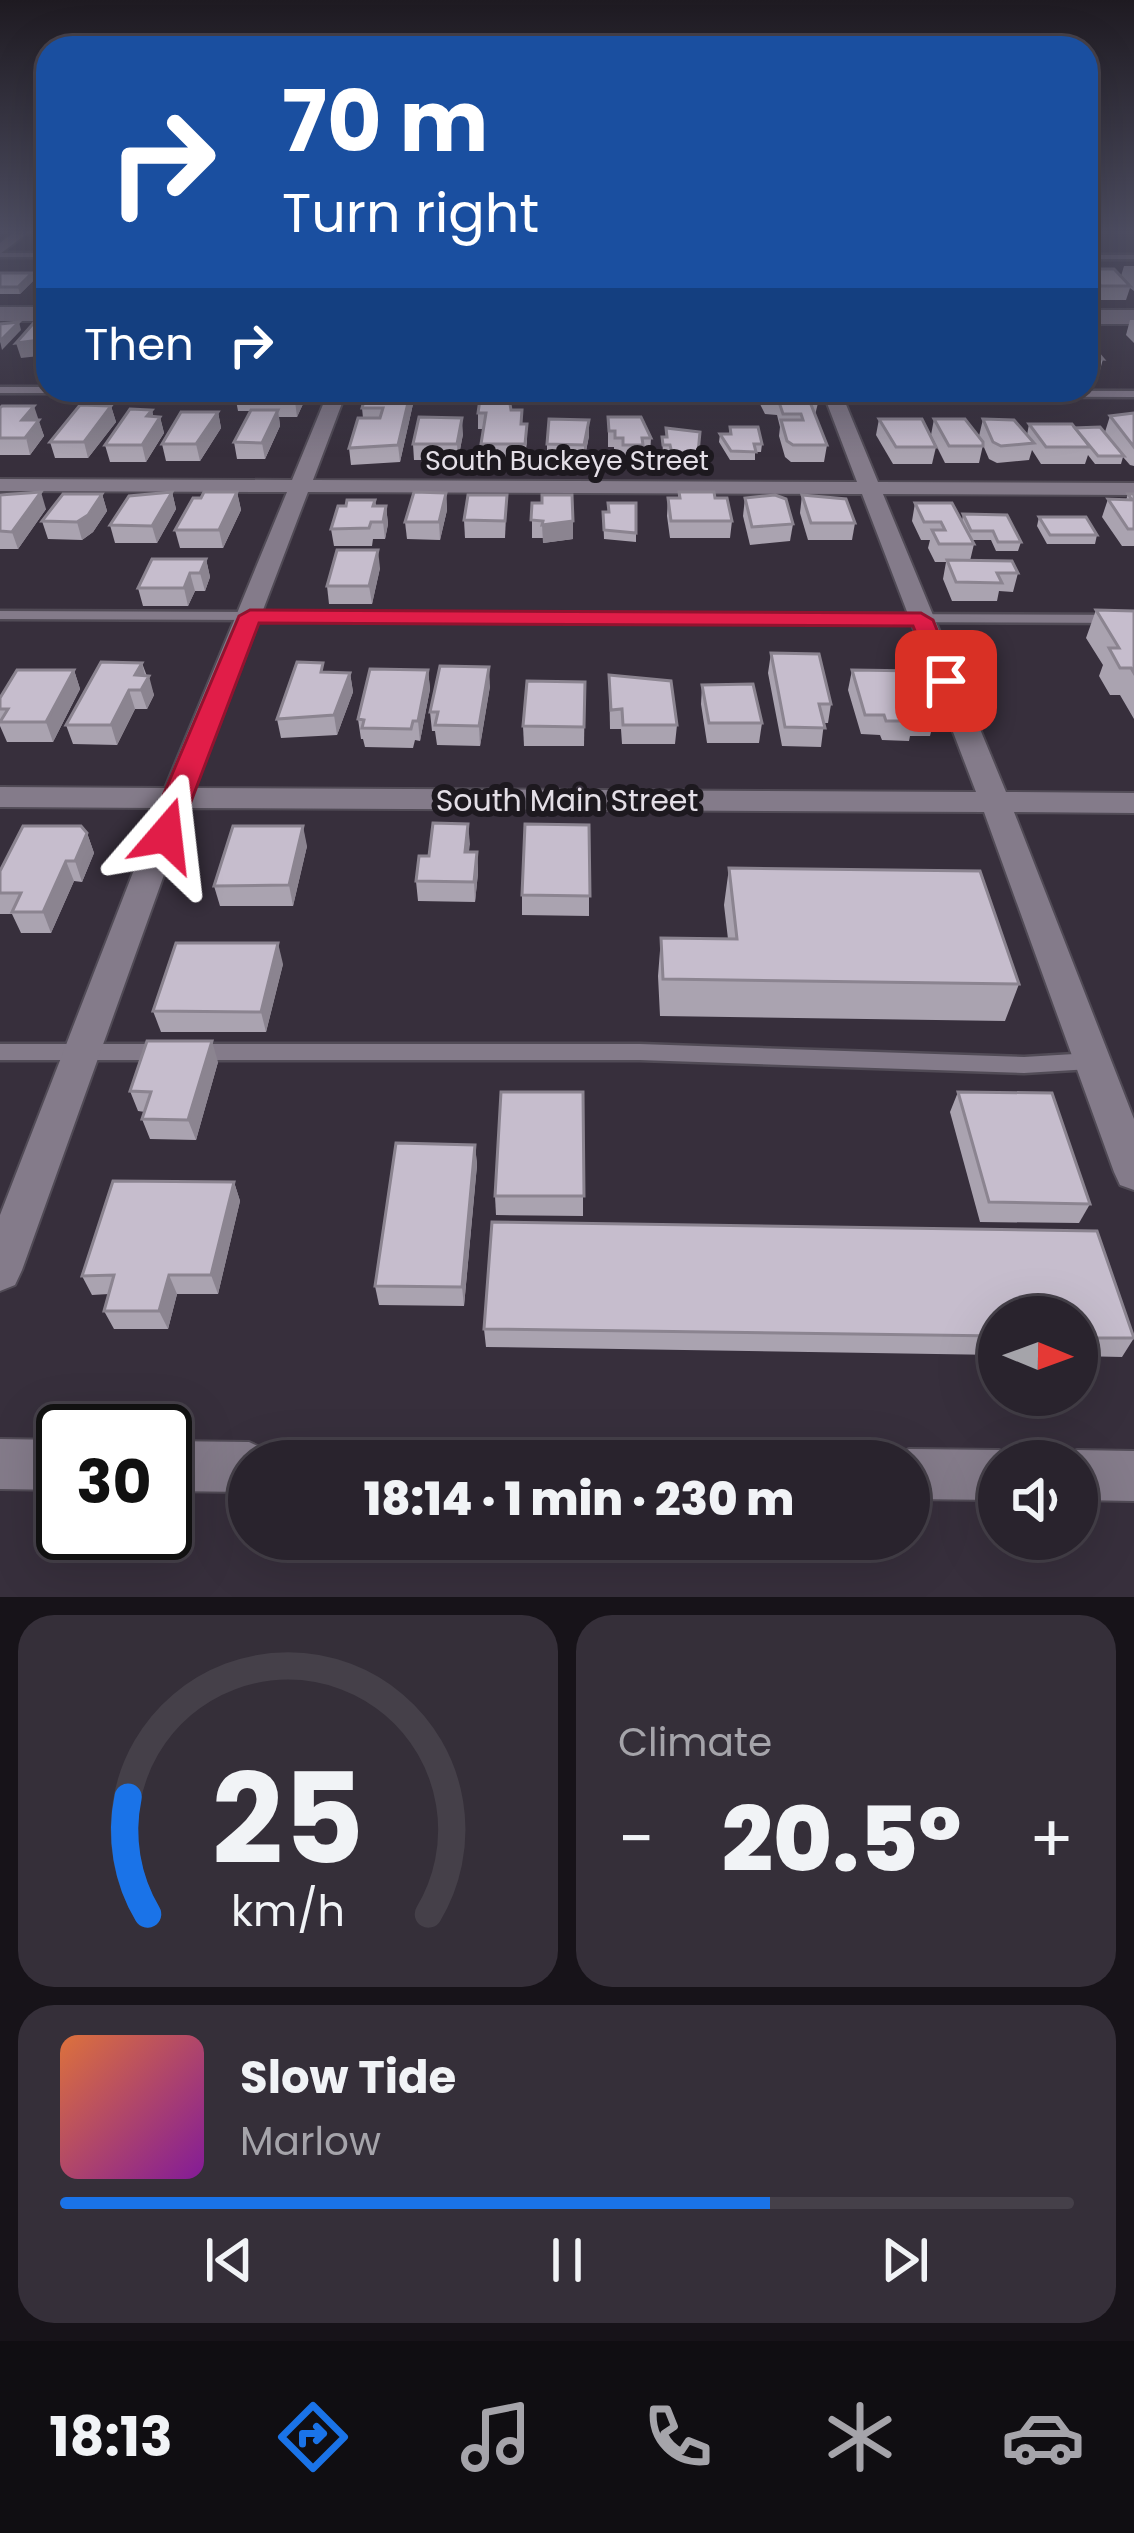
<!DOCTYPE html>
<meta charset="utf-8">
<style>
:root{--surface:#29232d;--page:#352f39;--text:#f1f3f6;--muted:#a5a4aa;--line:#454049;--accent:#1a73e8}
body{margin:0;font-family:Poppins,sans-serif;background:var(--page);color:var(--text);height:100vh;display:flex;flex-direction:column;font-size:45px;white-space:nowrap}
*{box-sizing:border-box;margin:0}
p{font-size:39px;color:var(--muted)}
.icon{flex:none;width:66px;height:66px;fill:none;stroke:currentColor;stroke-width:2;stroke-linecap:round;stroke-linejoin:round}
.map{position:relative;height:1597px;overflow:hidden}
.sheet{display:flex;flex-direction:column;gap:18px;padding:18px;background:#171319;flex:1}
.sheet>*{flex:none}
.hud{position:absolute;left:36px;top:36px;width:1062px;height:366px;border-radius:36px;box-shadow:0 12px 48px #0002,0 0 0 3px var(--line);background:#1a4fa0;color:#fff;overflow:hidden}
.needle{width:78px;rotate:91deg}
.buttons{position:absolute;left:978px;top:1296px;display:grid;gap:24px}
.buttons a{display:grid;place-items:center;width:120px;height:120px;border-radius:50%;background:var(--surface);box-shadow:0 12px 48px #0002,0 0 0 3px var(--line);font-size:60px}
.speed{position:absolute;left:36px;top:1404px;display:flex;gap:24px;font-size:60px;font-weight:700;text-align:center}
.speed>*{display:grid;place-content:center;width:156px;height:156px;border-radius:50%;background:var(--surface);box-shadow:0 12px 48px #0002,0 0 0 3px var(--line);line-height:1}
.speed .limit{border:6px solid #111;border-radius:18px;background:#fff;color:#111}
.pin{position:absolute;display:grid;place-items:center;width:102px;height:102px;color:#fff;margin:-51px;border-radius:24px;box-shadow:0 6px 18px #0006}
.me{position:absolute;width:132px;margin:-66px;rotate:17deg;stroke-linejoin:round;filter:drop-shadow(0 0 9px #0008)}
.turn{display:flex;align-items:center;gap:42px;height:252px;padding:0 48px;font-size:54px}
.turn .icon{width:156px;height:156px;stroke-width:2.5}
.turn b{display:block;font-size:84px;line-height:102px}
.then{display:flex;align-items:center;height:114px;padding:0 48px;background:#0003;gap:24px;font-size:45px}
.big{font-size:90px;font-weight:800;line-height:1.1}
.sheet .tile{flex:1;display:flex;flex-direction:column;justify-content:center;gap:18px;min-width:0;padding:0 42px;border-radius:36px;background:var(--page)}
.sheet .dial{align-items:center;gap:0}
.dial svg{height:312px;overflow:visible;fill:none;stroke:var(--line);stroke-width:7;stroke-linecap:round;text-anchor:middle}
.dial text{fill:var(--text);stroke:none}
.song{display:flex;align-items:center;gap:36px}
.cover{width:144px;height:144px;border-radius:18px;background:linear-gradient(135deg,hsl(20 70% 55%),hsl(290 70% 35%))}
.played{height:12px;border-radius:6px;background:linear-gradient(90deg,var(--accent) 70%,var(--line) 70%)}
.keys{display:flex;justify-content:space-around;direction:ltr}
.heat{display:flex;justify-content:space-between;align-items:center;font-size:66px;direction:ltr}
.sheet .tiles{flex:1;display:grid;gap:18px;grid-template-columns:1fr 1fr}
.tile:last-child{grid-column:span 2}
.trip{position:absolute;left:228px;top:1440px;width:702px;height:120px;border-radius:60px;background:var(--surface);box-shadow:0 12px 48px #0002,0 0 0 3px var(--line);font-weight:800;line-height:120px;text-align:center}
.tabs{display:flex;height:192px;justify-content:space-around;align-items:center;background:#100e12;color:var(--muted)}
.tabs .icon{width:84px;height:84px}
.tabs .current{color:var(--accent)}
.tabs b{font-size:54px;color:var(--text)}
.map>svg:first-child{display:block}
.lines{fill:none;stroke-linecap:round;stroke-linejoin:round}
.lane-casing{stroke:#514b56;stroke-width:5}
.street-casing{stroke:#514b56;stroke-width:4}
.secondary-casing{stroke:#514b56;stroke-width:4}
.lane{fill:#847b8a;fill-rule:evenodd}
.street{fill:#847b8a;fill-rule:evenodd}
.secondary{fill:#847b8a;fill-rule:evenodd}
.wall{fill:#aaa3b0}
.shaded-wall{fill:#8b8490}
.building{fill:#c6bdcd;stroke:#8b8490;stroke-width:3}
.route{fill:#e11d48;stroke:#92132f;stroke-width:3}
.labels{text-anchor:middle;dominant-baseline:central;stroke-width:12;stroke-linejoin:round;paint-order:stroke}
.far-street-label{font-size:27px;fill:#e4dfe7;stroke:#1d191f}
.street-label{font-size:30px;fill:#e4dfe7;stroke:#1d191f}
</style>
<div class="map">
<svg width="1134" height="1597" viewBox="0 0 1134 1597">
<rect width="100%" height="100%" fill="#372f3c"/>
<g class="lines">
<g class="lane-casing">
<g id="lane">
<rect x="0" y="253" width="48" height="4"/>
<rect x="1086" y="255" width="48" height="4"/>
<path d="M0,387H48V390H262L257,393H0Z"/>
<path d="M282,390L1134,391V397L287,393Z"/>
<path d="M0,611L1134,615V623L0,619Z"/>
<path d="M0,1044H158L165,1047L167,1052L165,1057L158,1060H0Z"/>
<path d="M194,1044H640L1024,1057L1091,1053L1098,1056L1100,1061L1098,1066L1091,1069L1024,1073L640,1060H194L187,1057L185,1052L187,1047Z"/>
</g>
</g>
<g class="street-casing">
<g id="street">
<path d="M14,232H29L0,254V243Z"/>
<path d="M329,390H347L313,480L857,482L822,390H840L878,482L1134,483V495L883,494L1006,792L1134,793V813L1014,812L1134,1119V1190L1120,1185L1114,1172L984,812L188,808L22,1270L15,1285L0,1291V1215L158,808L0,807V787L165,788L287,492L0,491V479L292,480ZM308,492L862,494L976,792L195,788Z"/>
<path d="M0,1439L63,1440V1490L0,1489Z"/>
<path d="M165,1441L249,1442L266,1450L271,1461H249V1492L165,1491Z"/>
<path d="M909,1449L999,1450L1018,1461H999V1500L909,1499V1461H890Z"/>
<path d="M1077,1450L1134,1451V1501L1077,1500V1461H1058Z"/>
</g>
</g>
<g class="secondary-casing">
<g id="secondary">
<rect x="0" y="307" width="48" height="14"/>
<rect x="1086" y="310" width="48" height="14"/>
</g>
</g>
<use href="#lane" class="lane"/>
<use href="#street" class="street"/>
<use href="#secondary" class="secondary"/>
</g>
<g class="wall">
<path d="M1124,266H1134V291L1130,288L1126,300H1098L1087,289L1086,292V269L1121,276Z"/>
<path d="M0,273H32L34,280L20,294H0Z"/>
<path d="M1130,320H1134V343L1126,335Z"/>
<path d="M1086,339L1103,359L1099,374H1086Z"/>
<path d="M759,390H816L819,399L815,415L827,445L824,462H791L785,457L779,436L780,427L777,415L765,414L758,400Z"/>
<path d="M308,393L297,417H279L280,426L265,459H237L234,442L251,411H238L235,395Z"/>
<path d="M413,404L400,462L351,465L349,448L363,418L362,408Z"/>
<path d="M111,406L116,422L88,458H55L50,442Z"/>
<path d="M0,408L38,420L44,436L30,455H0Z"/>
<path d="M152,410L153,416L160,417L164,433L146,462H110L105,445Z"/>
<path d="M522,410V424L527,440L525,461L481,460V444L483,429H478V413Z"/>
<path d="M218,412L221,428L200,461H166L162,444Z"/>
<path d="M1134,413V466L1130,465L1123,457L1121,464H1095L1088,455L1085,464H1041L1032,450L1029,460L997,463L989,459L983,445L979,463H945L931,435L934,419L979,436L983,419L1027,435L1029,424L1105,432L1110,416Z"/>
<path d="M608,417L651,438L650,455H642V462L623,461V454H614V447H608Z"/>
<path d="M879,419L936,447L932,464H893L876,435Z"/>
<path d="M589,420V436L584,461H547V444Z"/>
<path d="M730,427L762,444L761,452H755V460H730L719,442L720,434H729Z"/>
<path d="M666,428L700,432L697,462L671,461L670,453H663L662,437H666Z"/>
<path d="M463,434L458,460H414L413,444Z"/>
<path d="M172,492L176,509L157,543H115L110,525Z"/>
<path d="M237,492L241,510L223,548H180L175,530L201,498Z"/>
<path d="M679,492L715,498L732,521L730,538H670L667,516L668,498H678Z"/>
<path d="M446,493L447,510L440,540L407,539L405,522Z"/>
<path d="M102,494L107,511L93,532L82,540L48,539L42,521Z"/>
<path d="M1128,494H1134V546H1122L1102,517L1108,499L1126,500Z"/>
<path d="M0,495L46,509L18,549H0Z"/>
<path d="M507,495L505,538H465L464,520Z"/>
<path d="M802,495L855,523L852,540H808L800,513Z"/>
<path d="M745,498L793,524L790,541L750,545L743,516Z"/>
<path d="M375,500L376,506H386L388,524L385,539H373L372,546H334L331,529L346,506Z"/>
<path d="M532,503H542L573,539L543,543V538H532Z"/>
<path d="M636,503V542L604,539L603,512Z"/>
<path d="M915,503L962,521L963,514L1021,542L1018,551H996L991,540H972L974,544L970,561L1018,573L1013,592L999,591L997,601H952L943,579L946,562H935L928,548L930,540H921L912,521Z"/>
<path d="M1039,517L1097,535L1095,544H1047L1037,526Z"/>
<path d="M206,559L210,577L205,591H195L188,606H143L138,588Z"/>
<path d="M380,568L372,604H329L327,586Z"/>
<path d="M1096,610L1134,611V719L1120,695H1110L1099,676L1103,665L1086,638Z"/>
<path d="M771,653L831,704L828,723H824L821,747L782,746L768,673Z"/>
<path d="M142,663L154,695L147,709H135L117,745L73,744L66,725Z"/>
<path d="M74,670L80,689L53,742H7L0,726V698Z"/>
<path d="M428,670L430,689L420,741L415,740L413,748L365,747L363,739H361L358,719Z"/>
<path d="M852,670L935,716L930,736H910L909,741L882,740L880,735L861,734L848,690Z"/>
<path d="M325,672L350,673L353,692L337,735L281,738L277,719Z"/>
<path d="M609,675L677,725L675,744H622L621,729H610Z"/>
<path d="M585,682L584,746H524L523,726Z"/>
<path d="M702,685L762,723L759,743H707L701,704Z"/>
<path d="M490,686L480,746L437,745L435,731H432L430,712Z"/>
<path d="M468,824L469,852H477L478,873L475,902L418,901L416,881L429,856Z"/>
<path d="M589,825V916L522,915V895Z"/>
<path d="M87,833L94,853L82,882L74,881L51,933H21L12,914H0V871Z"/>
<path d="M307,846L293,906H220L214,886Z"/>
<path d="M729,868L1019,984L1005,1021L660,1016L658,976L661,938L728,939L724,905Z"/>
<path d="M283,964L266,1032H161L153,1011Z"/>
<path d="M218,1062L196,1140L150,1139L142,1119L145,1112L138,1111L130,1091Z"/>
<path d="M583,1092V1216L496,1215L495,1196Z"/>
<path d="M958,1092L1090,1204L1079,1223L980,1222L950,1112Z"/>
<path d="M475,1145L477,1165L464,1306L379,1305L375,1286Z"/>
<path d="M234,1182L240,1201L218,1294H177L168,1329H114L104,1311L109,1294L92,1295L82,1276Z"/>
<path d="M492,1222L1097,1231L1134,1338L1122,1357L1077,1356V1317H999V1355L486,1347L484,1329Z"/>
</g>
<g class="shaded-wall">
<path d="M32,273L34,280L20,294L18,287Z"/>
<path d="M19,322L21,330L2,350L0,341Z"/>
<path d="M48,339V355L21,358L16,343Z"/>
<path d="M300,390H307L308,393L297,417L295,401Z"/>
<path d="M412,390L413,404L400,462L398,445Z"/>
<path d="M34,406L44,436L30,455L22,420Z"/>
<path d="M111,406L116,422L88,458L84,442Z"/>
<path d="M152,410L155,424L160,417L164,433L146,462L142,445L147,416Z"/>
<path d="M278,410L280,426L265,459L262,443Z"/>
<path d="M218,412L221,428L200,461L196,444Z"/>
<path d="M462,418L463,434L458,460L457,444Z"/>
<path d="M589,420V436L584,461V445Z"/>
<path d="M41,492L46,509L18,549L12,532Z"/>
<path d="M172,492L176,509L157,543L152,526Z"/>
<path d="M237,492L241,510L223,548L219,530Z"/>
<path d="M446,493L447,510L440,540L439,522Z"/>
<path d="M102,494L107,511L93,532L82,540L77,522Z"/>
<path d="M386,506L388,524L385,539L383,522Z"/>
<path d="M573,521V539L543,543L542,525Z"/>
<path d="M378,550L380,568L372,604L369,586Z"/>
<path d="M206,559L210,577L205,591L200,573Z"/>
<path d="M190,573L195,591L188,606L184,588Z"/>
<path d="M142,663L146,679L149,676L154,695L147,709L135,675Z"/>
<path d="M489,667L490,686L480,746L479,726Z"/>
<path d="M74,670L80,689L53,742L46,722Z"/>
<path d="M428,670L430,689L420,741L418,721Z"/>
<path d="M350,673L353,692L337,735L334,715Z"/>
<path d="M129,690L135,709L117,745L111,725Z"/>
<path d="M468,824L470,844L466,872L465,852Z"/>
<path d="M303,826L307,846L293,906L289,885Z"/>
<path d="M87,833L94,853L82,882L75,861Z"/>
<path d="M477,852L478,873L475,902L474,882Z"/>
<path d="M66,861L74,881L51,933L43,912Z"/>
<path d="M278,943L283,964L266,1032L261,1012Z"/>
<path d="M212,1041L218,1062L196,1140L188,1120Z"/>
<path d="M475,1145L477,1165L464,1306L462,1287Z"/>
<path d="M234,1182L240,1201L218,1294L211,1275Z"/>
<path d="M169,1275L177,1294L168,1329L159,1311Z"/>
</g>
<g class="building">
<path d="M1086,269H1114L1130,286H1101Z"/>
<path d="M32,273L18,287H0V273Z"/>
<path d="M39,317H48V339L16,343Z"/>
<path d="M19,322L0,341V324Z"/>
<path d="M1086,339L1103,359L1086,358Z"/>
<path d="M237,390H300L295,401H257L253,395H235Z"/>
<path d="M367,390H411L398,445L349,448L358,418H380L383,408H362Z"/>
<path d="M762,390H816L819,399H767Z"/>
<path d="M481,392H508L511,410H522L521,424H527L525,444H481L486,413H478Z"/>
<path d="M779,402H810L827,445H793L787,441L781,420H803L801,414H783Z"/>
<path d="M80,405L111,406L84,442H50Z"/>
<path d="M2,406H34L22,420H39L25,438H0V408Z"/>
<path d="M130,409L152,410L147,416L160,417L142,445H105Z"/>
<path d="M251,410H278L262,443L234,442Z"/>
<path d="M181,412H218L196,444H162Z"/>
<path d="M1134,413V447L1110,416Z"/>
<path d="M419,417L462,418L457,444H413Z"/>
<path d="M608,417H641L651,438H642L643,445H623V438H615V431H609Z"/>
<path d="M549,419L589,420L584,445L547,444Z"/>
<path d="M879,419H922L936,447H896Z"/>
<path d="M934,419H965L983,442V446H949Z"/>
<path d="M983,419L1014,420L1034,443L1001,446L993,442Z"/>
<path d="M1029,424H1072L1090,447H1046Z"/>
<path d="M730,427H758L762,444H754L756,452L731,451L720,434H731Z"/>
<path d="M1100,427L1124,456H1098L1075,428Z"/>
<path d="M666,428L700,432L698,453H672L670,445H663L662,437H667Z"/>
<path d="M41,492L12,532L0,531V495Z"/>
<path d="M172,492L152,526L110,525L129,496Z"/>
<path d="M204,492H237L219,530H175L193,498H201Z"/>
<path d="M414,492L446,493L439,522H405Z"/>
<path d="M679,492H714L715,498H727L732,521H671L668,498H680Z"/>
<path d="M63,494H102L88,515L77,522L42,521Z"/>
<path d="M1128,494H1134V529H1128L1108,499L1132,500Z"/>
<path d="M468,495H507L505,521L464,520Z"/>
<path d="M542,495H572L573,521L542,525L543,521L531,520L532,503H542Z"/>
<path d="M775,495L786,499L793,524L752,527L745,498Z"/>
<path d="M802,495L846,499L855,523H811Z"/>
<path d="M347,500H375L373,506H386L383,522H371L369,528L331,529L338,506H346Z"/>
<path d="M608,503H636V533L604,530L603,512H609Z"/>
<path d="M915,503H952L974,544H939L932,530H945L941,522H924Z"/>
<path d="M963,514L1007,515L1021,542H998L993,531H971Z"/>
<path d="M1039,517H1086L1097,535H1050Z"/>
<path d="M337,550H378L369,586H327Z"/>
<path d="M152,559H206L200,573H190L184,588H138Z"/>
<path d="M947,560L1012,561L1018,573H997L1002,583L956,582Z"/>
<path d="M1096,610L1134,611V673L1131,668H1120L1109,648H1119Z"/>
<path d="M771,653L819,654L831,704H819L825,728L785,727Z"/>
<path d="M101,662L142,663L135,675L149,676L141,690H129L111,725H66Z"/>
<path d="M297,662L323,663L321,672L350,673L334,715L277,719Z"/>
<path d="M440,666L489,667L479,726L435,725L438,712H430Z"/>
<path d="M370,669L428,670L418,721H413L411,729L362,728L364,720L358,719Z"/>
<path d="M17,670H74L46,722H0L8,709H0V698Z"/>
<path d="M852,670L919,671L935,716H912L913,721H886L884,715H865Z"/>
<path d="M609,675L671,681L677,725H623L622,709L611,710Z"/>
<path d="M527,681L585,682L584,727L523,726Z"/>
<path d="M753,684L762,723H709L702,685Z"/>
<path d="M433,823L468,824L465,852H477L474,882L416,881L419,856H429Z"/>
<path d="M525,824L589,825L590,896L522,895Z"/>
<path d="M23,826H81L87,833L75,861H66L43,912H12L21,893H0V871Z"/>
<path d="M233,826H303L289,885L214,886Z"/>
<path d="M729,868L980,871L1019,984L663,979L661,938L737,939Z"/>
<path d="M176,943H278L261,1012L153,1011Z"/>
<path d="M147,1041H212L188,1120L142,1119L151,1092L130,1091Z"/>
<path d="M501,1092H583L584,1196H495Z"/>
<path d="M958,1092L1052,1093L1090,1204L989,1202Z"/>
<path d="M396,1143L475,1145L462,1287L375,1286Z"/>
<path d="M113,1181L234,1182L211,1275H169L159,1311H104L114,1275L82,1276Z"/>
<path d="M492,1222L1097,1231L1134,1338H1077V1317H999V1336L484,1329Z"/>
</g>
<linearGradient id="sky" x2="0" y2="1"><stop stop-color="#1e1a21"/><stop offset="0.51" stop-color="#4d4d61"/><stop offset="1" stop-color="#4d4d61" stop-opacity="0"/></linearGradient>
<rect width="1134" height="455" fill="url(#sky)"/>
<path class="route" d="M250,610L921,613L933,620L958,681L955,686H938L913,626L259,623L176,841H157L152,835L162,798L239,616Z"/>
<g class="labels">
<g class="far-street-label">
<text x="567" y="460">South Buckeye Street</text>
</g>
<g class="street-label">
<text x="567" y="800">South Main Street</text>
</g>
</g>
</svg>
<div class="buttons">
<a><svg class="needle" viewBox="-14 -14 28 28"><path d="M0-13l5 13h-10z" fill="#e53935"/><path d="M0 13l5-13h-10z" fill="#a5a4aa"/></svg></a>
<a><svg class="icon" aria-label="sound" viewBox="0 0 24 24"><path d="M4 9h4l5-4v14l-5-4H4zM17 9q2 3 0 6"/></svg></a>
</div>
<div class="speed"><div class="limit">30</div></div>
<div class="pin" style="left:946px;top:681px;background:#d93025"><svg class="icon" aria-label="arrive" viewBox="0 0 24 24"><path d="M6 21V4h12l-3 4 3 4H6"/></svg></div>
<svg class="me" style="left:166px;top:835px" viewBox="-20 -20 40 40"><path d="M0-17L14 15 0 8-14 15z" fill="#e11d48" stroke="#fff" stroke-width="4"/></svg>
<div class="trip">18:14 · 1 min · 230 m</div>
<div class="hud">
<div class="turn"><svg class="icon" aria-label="right" viewBox="0 0 24 24"><path d="M7 20v-9h11M14 6l5 5-5 5"/></svg><div><b>70 m</b>Turn right</div></div>
<div class="then">Then<svg class="icon" aria-label="right" viewBox="0 0 24 24"><path d="M7 20v-9h11M14 6l5 5-5 5"/></svg></div>
</div>
</div>
<section class="sheet">
<div class="tiles">
<div class="tile dial"><svg viewBox="0 0 100 80">
<path d="M14 69A42 42 0 1 1 86 69"/>
<path d="M14 69A42 42 0 0 1 9 39" stroke="#1a73e8"/>
<text x="50" y="56" font-size="32" font-weight="700">25</text>
<text x="50" y="72" font-size="11">km/h</text>
</svg></div>
<div class="tile"><p>Climate</p>
<div class="heat"><a>−</a><b class="big">20.5°</b><a>+</a></div>
</div>
<div class="tile">
<div class="song"><i class="cover"></i><div><b>Slow Tide</b><p>Marlow</p></div></div>
<div class="played"></div>
<div class="keys"><svg class="icon" aria-label="previous" viewBox="0 0 24 24"><path d="M18 5L8 12l10 7zM5 5v14"/></svg><svg class="icon" aria-label="pause" viewBox="0 0 24 24"><path d="M8 5v14M16 5v14"/></svg><svg class="icon" aria-label="next" viewBox="0 0 24 24"><path d="M6 5l10 7-10 7zM19 5v14"/></svg></div>
</div>
</div>
</section>
<nav class="tabs">
<b>18:13</b>
<svg class="icon current" aria-label="directions" viewBox="0 0 24 24"><path d="M12 3l9 9-9 9-9-9zM9 14v-3h6M13 9l2 2-2 2"/></svg>
<svg class="icon" aria-label="music" viewBox="0 0 24 24"><path d="M9 18V5l10-2v13"/><circle cx="6" cy="18" r="3"/><circle cx="16" cy="16" r="3"/></svg>
<svg class="icon" aria-label="phone" viewBox="0 0 24 24"><path d="M5 4h4l2 5-3 2q2 4 5 5l2-3 5 2v4C11 20 4 13 5 4z"/></svg>
<svg class="icon" aria-label="climate" viewBox="0 0 24 24"><path d="M12 3v18M4 7l16 10M4 17L20 7"/></svg>
<svg class="icon" aria-label="car" viewBox="0 0 24 24"><path d="M5 17H2v-5l4-1 3-4h7l3 4 3 1v5h-3M9 17h6M6 11h13"/><circle cx="7" cy="17" r="2"/><circle cx="17" cy="17" r="2"/></svg>
</nav>
